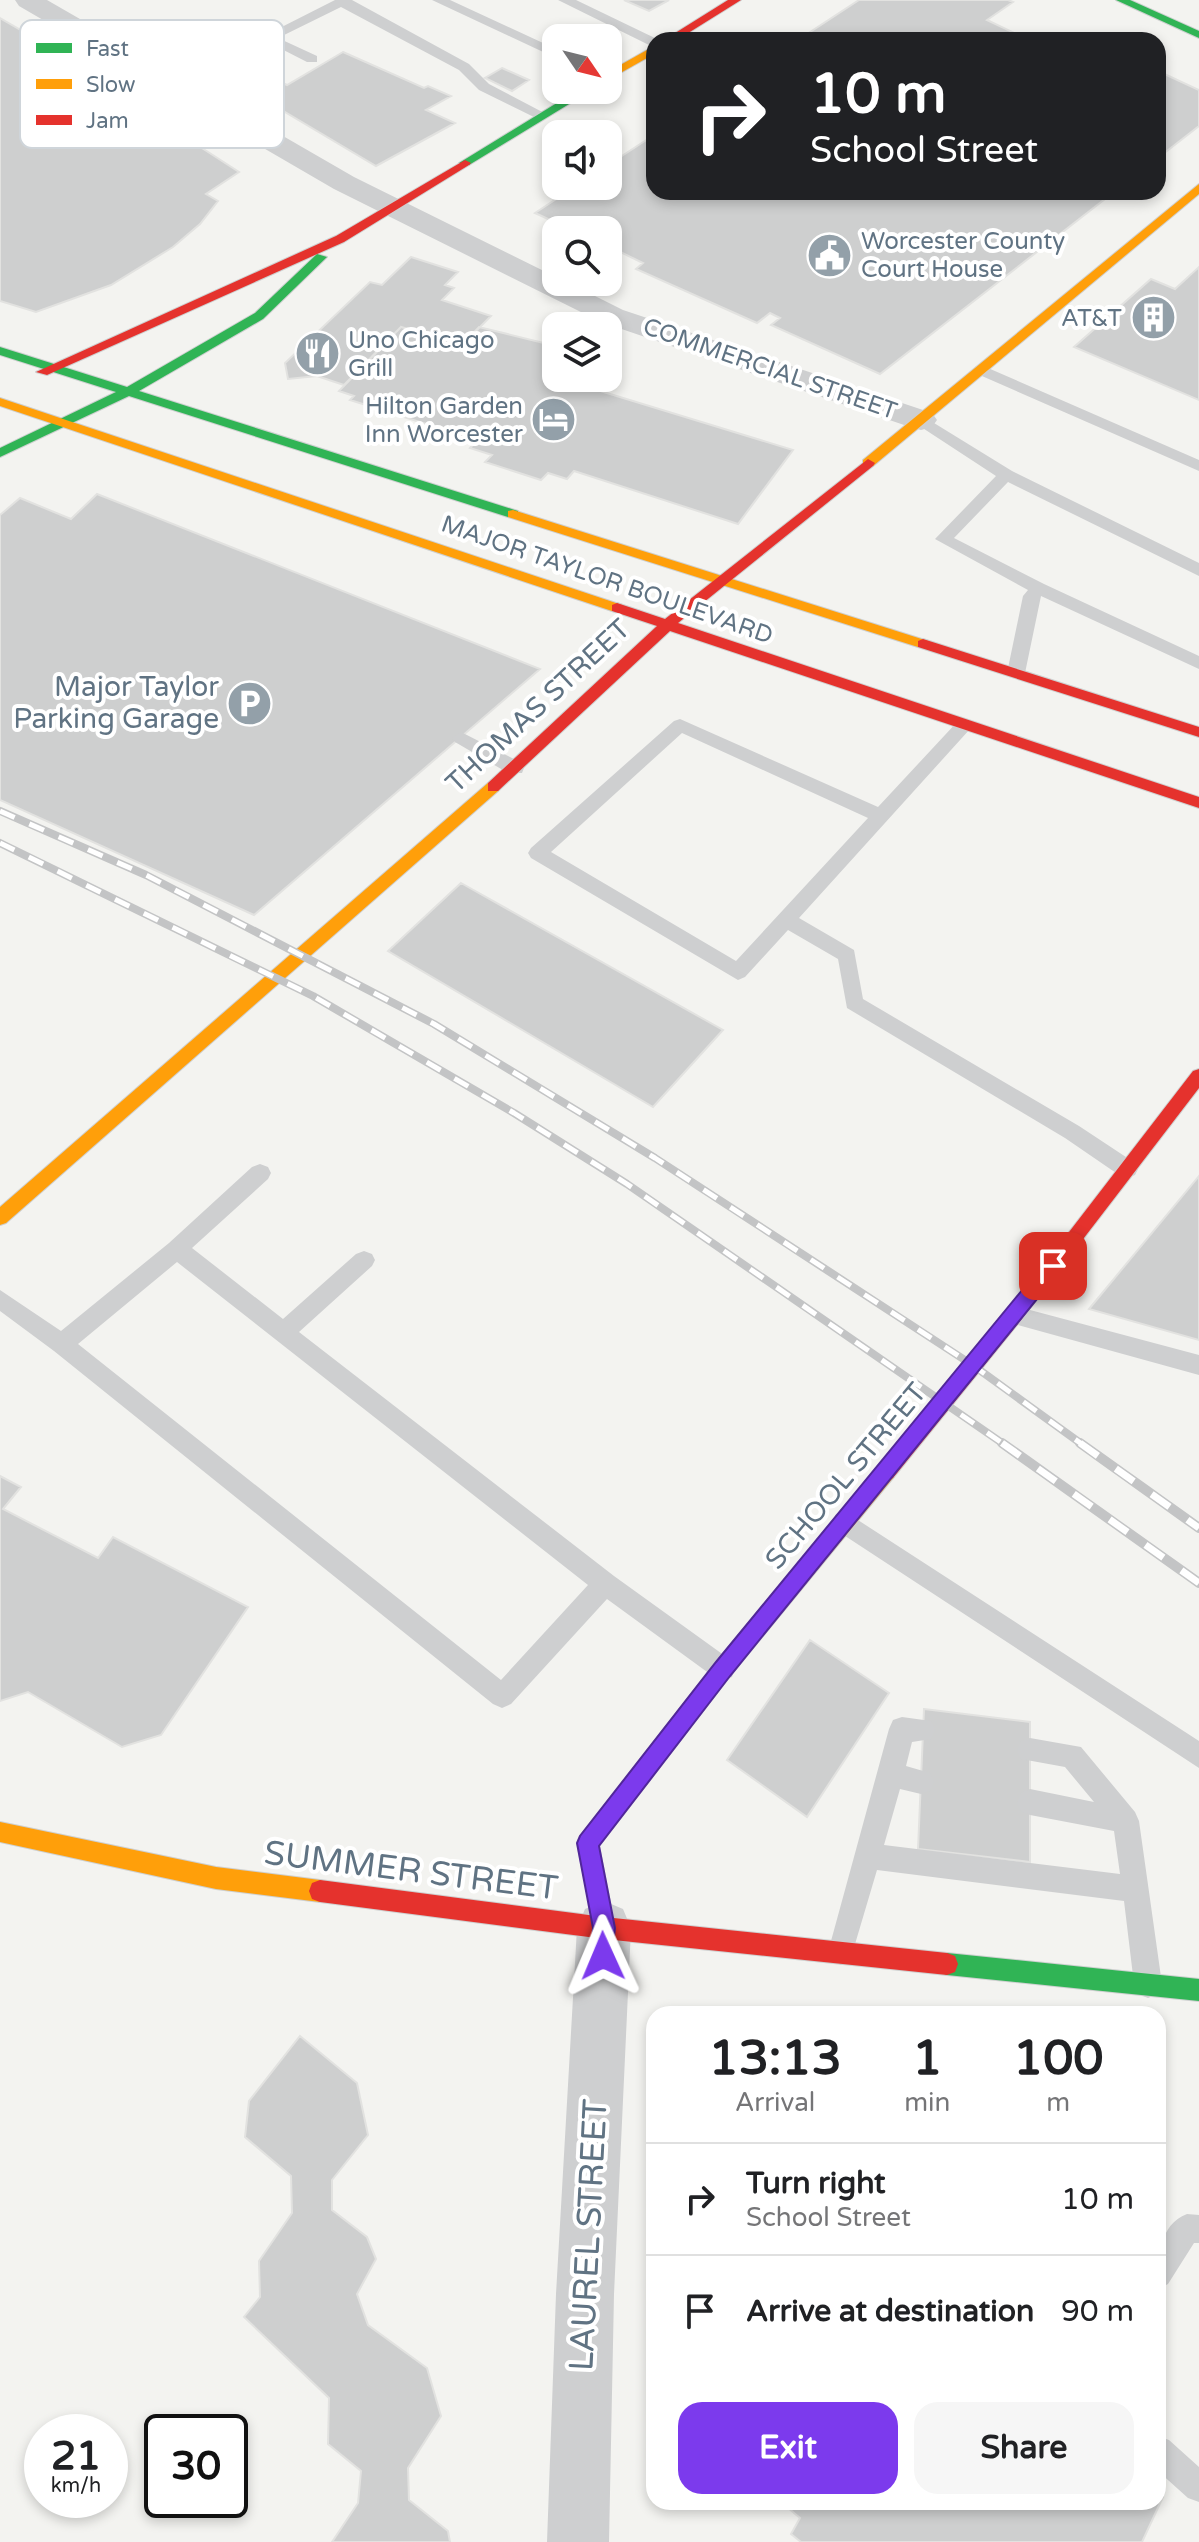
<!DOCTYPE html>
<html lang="en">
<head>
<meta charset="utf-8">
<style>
	:root { --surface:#fff; --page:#f6f6f6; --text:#202124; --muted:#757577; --line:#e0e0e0; --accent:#7c3aed }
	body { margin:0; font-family:"Varela Round",sans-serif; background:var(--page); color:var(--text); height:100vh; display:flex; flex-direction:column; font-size:30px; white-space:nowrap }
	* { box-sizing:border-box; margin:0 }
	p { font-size:26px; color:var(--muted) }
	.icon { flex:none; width:44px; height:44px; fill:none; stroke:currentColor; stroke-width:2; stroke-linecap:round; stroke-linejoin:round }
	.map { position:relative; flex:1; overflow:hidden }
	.side { position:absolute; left:646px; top:2006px; width:520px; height:504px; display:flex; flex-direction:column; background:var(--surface); border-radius:24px; box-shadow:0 4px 12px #0003 }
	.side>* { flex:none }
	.hud { position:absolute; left:646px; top:32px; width:520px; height:168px; border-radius:24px; box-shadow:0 4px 12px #0003; background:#202124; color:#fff; overflow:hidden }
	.needle { width:52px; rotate:125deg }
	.controls { position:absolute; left:542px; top:24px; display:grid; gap:16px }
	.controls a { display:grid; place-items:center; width:80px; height:80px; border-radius:16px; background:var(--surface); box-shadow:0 4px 12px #0003; font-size:40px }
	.speed { position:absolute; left:24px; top:2414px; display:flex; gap:16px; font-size:40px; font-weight:700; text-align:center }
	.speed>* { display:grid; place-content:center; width:104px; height:104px; border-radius:50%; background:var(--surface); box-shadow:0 4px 12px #0003; line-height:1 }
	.speed small { font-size:20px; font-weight:400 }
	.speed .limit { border:4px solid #111; border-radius:12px; background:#fff; color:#111 }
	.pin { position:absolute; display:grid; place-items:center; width:68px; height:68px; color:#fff; margin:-34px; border-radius:16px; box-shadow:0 4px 12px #0006 }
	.me { position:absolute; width:88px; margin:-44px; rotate:359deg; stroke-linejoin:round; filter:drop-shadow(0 0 6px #0008) }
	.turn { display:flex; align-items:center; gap:28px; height:168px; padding:0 32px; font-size:36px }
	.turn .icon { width:104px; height:104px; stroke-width:2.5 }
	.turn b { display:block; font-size:56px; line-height:68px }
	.eta { display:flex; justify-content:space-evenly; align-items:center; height:136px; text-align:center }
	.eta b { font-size:48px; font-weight:700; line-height:56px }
	.cta { display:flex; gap:16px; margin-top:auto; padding:16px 32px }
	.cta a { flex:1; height:92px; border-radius:24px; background:var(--accent); color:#fff; font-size:32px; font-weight:700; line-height:92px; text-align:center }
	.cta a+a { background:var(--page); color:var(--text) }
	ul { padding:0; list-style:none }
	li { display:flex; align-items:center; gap:24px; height:112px; padding:0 32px; border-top:2px solid var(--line) }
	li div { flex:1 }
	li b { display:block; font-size:30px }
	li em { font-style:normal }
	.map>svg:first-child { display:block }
	.building { fill:#cecfcf; stroke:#e2e2e0; stroke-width:2 }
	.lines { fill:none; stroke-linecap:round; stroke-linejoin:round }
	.fast-casing { stroke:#ced0d0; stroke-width:2 }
	.slow-casing { stroke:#ced0d0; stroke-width:2 }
	.jam-casing { stroke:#ced0d0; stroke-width:2 }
	.lane { fill:#cecfd0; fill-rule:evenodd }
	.street { fill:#cecfd0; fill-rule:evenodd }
	.fast { fill:#30b455; fill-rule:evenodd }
	.slow { fill:#ff9f0a; fill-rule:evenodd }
	.jam { fill:#e5322d; fill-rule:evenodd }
	.rail-far1-casing { stroke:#c3c4c5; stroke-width:8 }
	.rail-casing { stroke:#c3c4c5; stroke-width:10 }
	.rail-far1 { stroke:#fff; stroke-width:5; stroke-dasharray:16; stroke-linecap:butt }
	.rail { stroke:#fff; stroke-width:7; stroke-dasharray:22; stroke-linecap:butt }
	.route { fill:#7c3aed; stroke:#51269a; stroke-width:2 }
	.labels { text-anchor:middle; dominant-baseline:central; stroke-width:8; stroke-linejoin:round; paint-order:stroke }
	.far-poi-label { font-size:24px; fill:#607383; stroke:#fff; text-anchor:start }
	.far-street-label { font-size:24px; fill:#607383; stroke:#fff }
	.poi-label { font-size:28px; fill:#607383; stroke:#fff; text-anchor:end }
	.street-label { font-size:28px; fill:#607383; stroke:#fff }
	.near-street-label { font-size:34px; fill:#607383; stroke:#fff }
	.key { fill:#fff; stroke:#cfd5da; stroke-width:2 }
	.key-label { font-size:22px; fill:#607383 }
</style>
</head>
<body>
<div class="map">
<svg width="1199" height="2542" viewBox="0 0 1199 2542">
	<rect width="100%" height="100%" fill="#f3f3f0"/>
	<!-- building -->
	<path class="building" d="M624,0H669L649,11Z
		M859,0H1008L1013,2L987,20L1029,40H798Z
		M0,18L83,66L78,68L239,172L206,194L218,201L200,224L173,247L111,285L36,312L0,301Z
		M343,52L424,88L428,86L451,96L426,110L455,123L376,166L231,80L252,68L287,85Z
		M502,68L529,80L512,91L485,78Z
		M1158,71L1199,90V126L1158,158Z
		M654,135V192H1114L880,374L771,325L780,318L770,313L757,323L636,269L643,263L608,246V230H572L535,213L576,186H608V165Z
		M411,257L458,272L445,285L454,288L442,300L491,316L462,345L401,327L344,385L317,376L288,379L285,363L370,282L382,285Z
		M1199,267V400L1074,347L1151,279L1175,289Z
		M401,327L462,345L479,327L556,346V378H608L597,390L793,450L738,524L574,471L567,479L548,473L541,480L485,462L492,455L470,448L477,440L350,400L354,396L339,391Z
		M97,494L540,669L254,915L0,800V515L20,498L71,519Z
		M461,883L723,1030L653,1107L388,951Z
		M1199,1176V1340L1089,1309Z
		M0,1476L21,1487L3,1509L98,1558L113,1537L248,1607L161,1735L122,1747L28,1692L0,1701Z
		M810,1640L889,1693L807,1817L727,1760Z
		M924,1709L1030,1722V1862L918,1849Z
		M300,2036L357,2083L368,2135L332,2180V2210L367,2237L376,2259L357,2294L368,2325L427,2368L441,2416L408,2468L409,2500L448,2531L450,2542H332L358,2503L361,2471L328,2444L329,2398L244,2317L260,2297L259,2261L292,2213L291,2176L245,2137L249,2101Z
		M1158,2493L1163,2497L1142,2542H801L791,2534L800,2518L781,2502H903L907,2505L908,2502H983L989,2507L1011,2502H1158Z"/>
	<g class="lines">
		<defs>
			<path id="fast" d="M1116,0H1130L1199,31V38Z
				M578,90H592L469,165L459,163Z
				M317,254L327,257L263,319L139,391L518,511V517H508L129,396L0,457V448L116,392L0,355V347L127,387L255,313Z
				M947,1953L1199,1979V2001L947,1975L939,1972L936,1964L939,1956Z"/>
			<path id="slow" d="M654,46V54L608,80V72Z
				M1199,184V194L873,466H863V460Z
				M0,398L622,605L624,608L622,611H612L0,406Z
				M513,510L928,641L930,644L928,647H918L508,517V511Z
				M493,782L501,787L498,791L6,1223L0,1225V1207L488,783Z
				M886,1463L893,1466L896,1472L893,1478L730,1676L599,1846L615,1928L612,1936L604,1939L596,1936L577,1843L580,1836L716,1662L879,1466Z
				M0,1822L216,1867L320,1880L328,1883L331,1891L328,1899L320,1902L216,1889L0,1842Z"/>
			<path id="jam" d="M728,0H741L677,40H664Z
				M465,160L471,163L469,165L344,242L47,375L36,372L336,236Z
				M868,459L875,463L873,466L678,623L1199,797V808L670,631L498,791H488V783L657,626L612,611V605L617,603L665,619Z
				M923,639L1199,727V737L918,647V641Z
				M1199,1069V1088L1021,1320L893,1478L886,1481L879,1478L876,1472L879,1466L1009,1310L1193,1071Z
				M320,1880L604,1917L947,1953L955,1956L958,1964L955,1972L947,1975L604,1939L320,1902L312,1899L309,1891L312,1883Z"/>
		</defs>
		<!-- fast casing -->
		<use href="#fast" class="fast-casing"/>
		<!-- slow casing -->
		<use href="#slow" class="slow-casing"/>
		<!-- jam casing -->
		<use href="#jam" class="jam-casing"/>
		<!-- lane -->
		<path class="lane" d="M335,0H352L469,64L489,84L550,116L538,119L479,90L459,70L341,7L278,38L317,56V62H307L260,38Z
			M432,0H450L556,49V58Z
			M558,0H576L659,40H654V46L649,45Z
			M981,365L1199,460V471L975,373V367Z
			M921,415L1012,471L1199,563V576L1008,482L954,538L1044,584L1199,656V669L1041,596L1025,673L1022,677H1010L1007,673L1023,596L1028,590L935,539L996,476L915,423L913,420Z
			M680,719L878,807L958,721H970L973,725L970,729L799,918L854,950L863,999L1079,1126L1135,1163L1138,1169L1135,1175L1127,1178L1119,1175L1065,1138L847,1008L838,959L788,930L745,977L738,980L531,858L528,853L531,848L674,721ZM682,733L868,818L736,961L551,852Z
			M461,732L522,763L524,768L522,773H508L455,742L452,738Z
			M260,1164L268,1167L271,1173L268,1179L192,1248L283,1319L356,1254L364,1251L372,1254L375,1260L372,1266L299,1332L614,1576L732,1661L735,1669L732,1677L723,1681L714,1677L607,1599L511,1704L502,1708L493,1704L54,1351L0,1311V1290L61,1331L169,1243L252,1167ZM177,1262L588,1585L501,1680L78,1344Z
			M1015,1306L1199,1355V1375L1007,1322L1004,1315L1007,1308Z
			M844,1511L1199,1741V1768L836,1530L832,1522L836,1514Z
			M902,1717L931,1721L935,1730L931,1739L912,1742L906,1766L930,1773L934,1782L930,1791L921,1794L900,1789L884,1845L1120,1874L1114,1831L1030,1815L1021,1811L1017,1802L1021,1793L1030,1789L1094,1802L1065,1767L1021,1759L1017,1750L1021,1741L1030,1738L1081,1747L1135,1812L1139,1821L1162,1984L1158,1994L1148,1998L1138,1994L1134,1984L1124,1901L877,1870L850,1961L841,1965L832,1961L828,1952L889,1729L893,1720Z
			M1187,2214L1199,2215V2243H1194L1168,2284L1158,2289C1158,2261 1157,2226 1187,2214Z
			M1158,2436L1169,2440L1199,2467V2502L1188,2498L1158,2471Z"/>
		<!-- street -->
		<path class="street" d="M15,0H47L354,177L556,277V282H567L623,310L932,413L937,420L932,427L921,430L910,427L601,322L334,189L19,6Z
			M604,1901L623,1909L631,1928L614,2294L609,2542H547L556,2294L577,1928L585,1909Z"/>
		<!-- fast -->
		<use href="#fast" class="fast"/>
		<!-- slow -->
		<use href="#slow" class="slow"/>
		<!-- jam -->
		<use href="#jam" class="jam"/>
		<defs>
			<path id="rail-far1" d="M0,811L146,875L434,1024L655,1158L974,1366L1083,1445
				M0,843L313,996L514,1113L627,1184L1005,1445"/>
			<path id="rail" d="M1002,1443L1199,1583
				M1080,1443L1199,1528"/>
		</defs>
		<!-- rail-far1 casing -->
		<use href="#rail-far1" class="rail-far1-casing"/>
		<!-- rail casing -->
		<use href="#rail" class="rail-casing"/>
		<!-- rail-far1 -->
		<use href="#rail-far1" class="rail-far1"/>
		<!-- rail -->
		<use href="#rail" class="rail"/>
	</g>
	<!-- route -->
	<path class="route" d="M1053,1259L1059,1261L1062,1266L1059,1272L730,1676L599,1846L615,1928L611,1964L603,1967L595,1964L592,1956L593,1928L577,1843L580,1836L716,1662L1046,1261Z"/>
	<!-- icons -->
	<defs>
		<symbol id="civic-disc" viewBox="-11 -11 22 22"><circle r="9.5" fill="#93a0a9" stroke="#fff"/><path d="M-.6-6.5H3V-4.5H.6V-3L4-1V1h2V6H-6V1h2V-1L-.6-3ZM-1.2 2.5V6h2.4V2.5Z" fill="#fff"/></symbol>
		<symbol id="building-disc" viewBox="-11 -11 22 22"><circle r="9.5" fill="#93a0a9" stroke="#fff"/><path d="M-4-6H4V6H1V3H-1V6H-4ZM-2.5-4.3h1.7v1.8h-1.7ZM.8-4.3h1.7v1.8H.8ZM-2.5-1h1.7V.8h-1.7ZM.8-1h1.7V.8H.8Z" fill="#fff"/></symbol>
		<symbol id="restaurant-disc" viewBox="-11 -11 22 22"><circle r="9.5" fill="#93a0a9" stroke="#fff"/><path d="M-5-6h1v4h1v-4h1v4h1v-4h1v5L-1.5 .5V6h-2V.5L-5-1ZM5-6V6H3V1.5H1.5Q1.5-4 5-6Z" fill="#fff"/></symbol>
		<symbol id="hotel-disc" viewBox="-11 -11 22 22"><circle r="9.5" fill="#93a0a9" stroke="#fff"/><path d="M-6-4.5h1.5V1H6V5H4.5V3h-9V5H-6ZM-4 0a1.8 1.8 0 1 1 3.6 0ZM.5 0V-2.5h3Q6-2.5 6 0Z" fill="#fff"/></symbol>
		<symbol id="parking-disc" viewBox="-11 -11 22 22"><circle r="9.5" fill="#93a0a9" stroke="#fff"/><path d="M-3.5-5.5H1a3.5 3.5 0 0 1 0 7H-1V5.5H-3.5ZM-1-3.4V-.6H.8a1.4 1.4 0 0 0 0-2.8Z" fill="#fff"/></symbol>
	</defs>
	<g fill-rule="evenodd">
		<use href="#civic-disc" x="804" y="230" width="51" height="51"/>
		<use href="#building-disc" x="1128" y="292" width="51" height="51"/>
		<use href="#restaurant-disc" x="292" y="328" width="51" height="51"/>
		<use href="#hotel-disc" x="528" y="394" width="51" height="51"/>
		<use href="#parking-disc" x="224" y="678" width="51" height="51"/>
	</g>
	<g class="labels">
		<!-- far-poi labels -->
		<g class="far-poi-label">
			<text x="861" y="241">Worcester County<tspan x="861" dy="28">Court House</tspan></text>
			<text x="1122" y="318" text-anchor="end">AT&amp;T</text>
			<text x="348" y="340">Uno Chicago<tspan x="348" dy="28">Grill</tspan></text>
			<text x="523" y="406" text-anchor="end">Hilton Garden<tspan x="523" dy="28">Inn Worcester</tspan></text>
		</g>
		<!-- far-street labels -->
		<g class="far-street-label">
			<text transform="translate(770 369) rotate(19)">COMMERCIAL STREET</text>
			<text transform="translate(607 580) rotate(19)">MAJOR TAYLOR BOULEVARD</text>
		</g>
		<!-- poi labels -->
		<g class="poi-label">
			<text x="219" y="687">Major Taylor<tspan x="219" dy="32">Parking Garage</tspan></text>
		</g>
		<!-- street labels -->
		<g class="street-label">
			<text transform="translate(538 706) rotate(-43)">THOMAS STREET</text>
			<text transform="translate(846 1476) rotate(-50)">SCHOOL STREET</text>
		</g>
		<!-- near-street labels -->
		<g class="near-street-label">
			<text transform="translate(411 1871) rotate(7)">SUMMER STREET</text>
			<text transform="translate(589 2235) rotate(-87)">LAUREL STREET</text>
		</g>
	</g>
	<!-- legend -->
	<rect x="20" y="20" width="264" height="128" rx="12" class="key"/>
	<rect x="36" y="43" width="36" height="10" fill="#30b455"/>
	<rect x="36" y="79" width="36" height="10" fill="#ff9f0a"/>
	<rect x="36" y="115" width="36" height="10" fill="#e5322d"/>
	<g class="key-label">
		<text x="86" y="56">Fast</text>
		<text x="86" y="92">Slow</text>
		<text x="86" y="128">Jam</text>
	</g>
</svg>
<div class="controls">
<a><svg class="needle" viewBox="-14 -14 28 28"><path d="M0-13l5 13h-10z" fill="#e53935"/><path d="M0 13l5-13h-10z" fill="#757577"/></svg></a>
<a><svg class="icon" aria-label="sound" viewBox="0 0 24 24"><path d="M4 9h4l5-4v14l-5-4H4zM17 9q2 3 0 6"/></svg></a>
<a><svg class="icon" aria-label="search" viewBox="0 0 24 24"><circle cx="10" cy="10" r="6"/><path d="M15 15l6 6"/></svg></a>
<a><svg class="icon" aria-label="layers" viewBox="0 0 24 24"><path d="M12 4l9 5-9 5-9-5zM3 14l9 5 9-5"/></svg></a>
</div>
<div class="speed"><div>21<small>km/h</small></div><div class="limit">30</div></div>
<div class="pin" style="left:1053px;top:1266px;background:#d93025"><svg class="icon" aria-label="arrive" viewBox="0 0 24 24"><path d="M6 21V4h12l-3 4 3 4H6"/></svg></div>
<svg class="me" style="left:603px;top:1956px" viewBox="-20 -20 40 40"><path d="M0-17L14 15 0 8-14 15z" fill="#7c3aed" stroke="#fff" stroke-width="4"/></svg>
<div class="hud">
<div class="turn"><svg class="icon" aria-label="right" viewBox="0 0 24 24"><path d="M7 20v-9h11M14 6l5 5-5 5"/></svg><div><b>10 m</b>School Street</div></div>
</div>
<section class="side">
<div class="eta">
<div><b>13:13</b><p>Arrival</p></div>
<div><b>1</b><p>min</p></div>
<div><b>100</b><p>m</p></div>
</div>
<ul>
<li><svg class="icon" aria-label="right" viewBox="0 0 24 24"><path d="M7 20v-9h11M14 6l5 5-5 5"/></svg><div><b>Turn right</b><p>School Street</p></div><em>10 m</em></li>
<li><svg class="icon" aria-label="arrive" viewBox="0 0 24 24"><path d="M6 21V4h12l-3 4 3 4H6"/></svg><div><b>Arrive at destination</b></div><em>90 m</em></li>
</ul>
<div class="cta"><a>Exit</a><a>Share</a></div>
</section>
</div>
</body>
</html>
